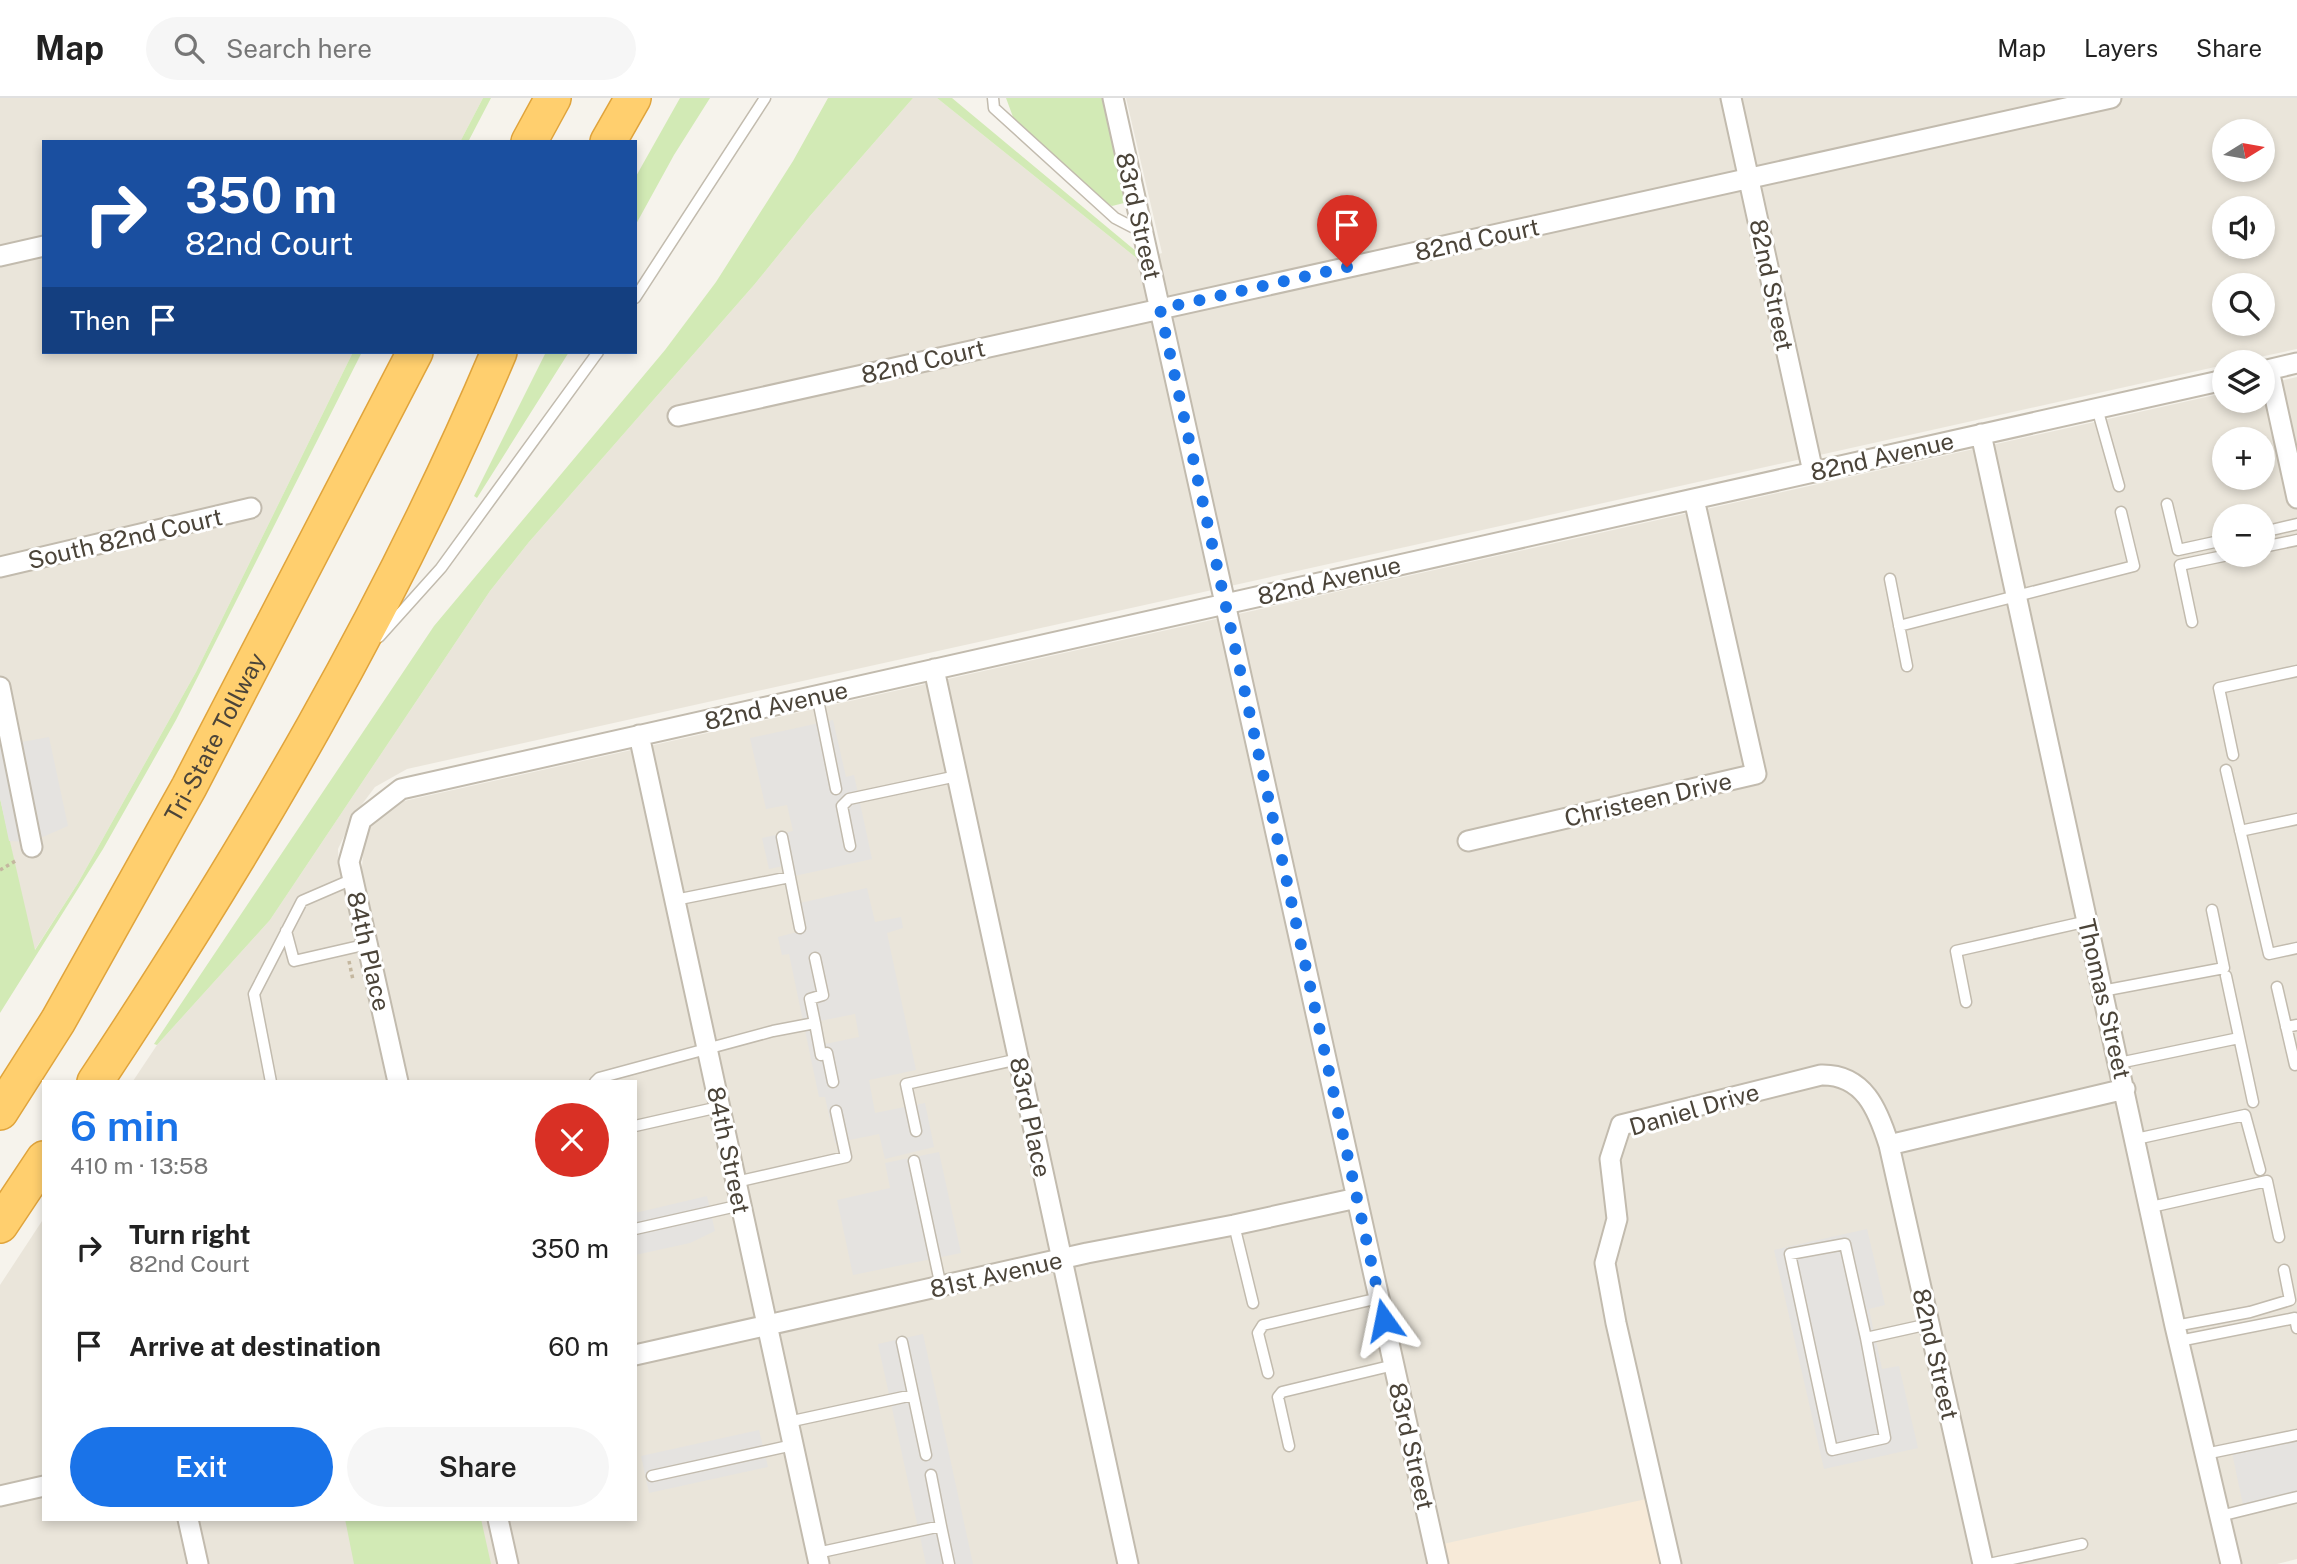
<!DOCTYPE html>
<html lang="en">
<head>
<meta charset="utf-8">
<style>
	:root { --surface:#fff; --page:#f6f6f6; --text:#222; --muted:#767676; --line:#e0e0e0; --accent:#1a73e8 }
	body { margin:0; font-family:"Public Sans",sans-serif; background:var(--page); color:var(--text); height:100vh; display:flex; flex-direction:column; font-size:26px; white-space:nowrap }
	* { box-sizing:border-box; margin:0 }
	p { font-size:23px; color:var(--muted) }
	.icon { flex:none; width:38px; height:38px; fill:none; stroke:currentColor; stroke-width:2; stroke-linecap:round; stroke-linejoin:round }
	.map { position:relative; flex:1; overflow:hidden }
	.drawer { position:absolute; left:42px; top:982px; width:595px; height:441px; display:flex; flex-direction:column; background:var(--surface); border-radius:0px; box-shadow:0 4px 10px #0003 }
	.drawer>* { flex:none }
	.banner { position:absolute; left:42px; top:42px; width:595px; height:214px; border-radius:0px; box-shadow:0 4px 10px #0003; background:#1a4fa0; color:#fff; overflow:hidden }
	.needle { width:46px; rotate:79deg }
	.buttons { position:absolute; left:2212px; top:21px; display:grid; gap:14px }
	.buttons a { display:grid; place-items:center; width:63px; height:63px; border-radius:50%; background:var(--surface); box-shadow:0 4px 10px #0003; font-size:35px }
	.pin { position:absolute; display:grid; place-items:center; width:60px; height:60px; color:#fff; margin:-72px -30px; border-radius:50% 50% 50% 0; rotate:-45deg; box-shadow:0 0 7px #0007 }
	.pin .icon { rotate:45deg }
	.me { position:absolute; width:77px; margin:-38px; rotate:348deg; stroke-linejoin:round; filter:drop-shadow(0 0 5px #0008) }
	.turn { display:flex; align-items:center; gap:24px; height:147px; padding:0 28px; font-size:32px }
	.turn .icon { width:91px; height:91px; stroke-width:2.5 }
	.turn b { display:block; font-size:49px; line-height:60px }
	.then { display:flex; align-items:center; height:66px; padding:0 28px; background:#0003; gap:14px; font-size:26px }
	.round { display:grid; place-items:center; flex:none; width:74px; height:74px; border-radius:37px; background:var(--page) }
	.summary { display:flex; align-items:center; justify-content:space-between; height:119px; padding:0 28px }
	h1 { font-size:42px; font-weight:600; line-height:52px; color:var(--accent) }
	.button { display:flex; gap:14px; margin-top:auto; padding:14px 28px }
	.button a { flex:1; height:80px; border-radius:42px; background:var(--accent); color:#fff; font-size:28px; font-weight:600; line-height:80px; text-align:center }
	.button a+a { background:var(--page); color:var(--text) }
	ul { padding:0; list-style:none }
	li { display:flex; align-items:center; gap:21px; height:98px; padding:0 28px }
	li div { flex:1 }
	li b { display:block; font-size:26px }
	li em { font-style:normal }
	header { display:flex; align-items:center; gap:42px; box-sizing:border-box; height:98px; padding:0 35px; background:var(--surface); border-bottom:2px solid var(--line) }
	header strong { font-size:33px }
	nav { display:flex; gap:38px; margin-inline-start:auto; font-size:24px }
	.search { width:490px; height:63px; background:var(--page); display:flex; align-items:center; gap:18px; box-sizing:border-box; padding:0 24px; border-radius:38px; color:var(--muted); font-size:26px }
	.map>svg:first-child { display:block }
	.residential { fill:#eae5da; fill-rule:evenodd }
	.commercial { fill:#f7ead8 }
	.green { fill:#d2eab5 }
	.parking { fill:#e5e3e0; fill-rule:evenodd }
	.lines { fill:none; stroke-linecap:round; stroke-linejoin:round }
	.service-casing { stroke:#c2bbae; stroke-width:13 }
	.minor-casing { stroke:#c2bbae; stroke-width:23 }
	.motorway-casing { stroke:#e0a43c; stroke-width:38 }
	.path { stroke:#c4b79f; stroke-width:3.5; stroke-dasharray:3.5 3.5; stroke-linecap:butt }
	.service { stroke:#fff; stroke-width:10 }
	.minor { stroke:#fff; stroke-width:19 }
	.motorway { stroke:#ffcf6e; stroke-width:35 }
	.route { stroke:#1a73e8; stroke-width:12; stroke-dasharray:0 21.6 }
	.labels { text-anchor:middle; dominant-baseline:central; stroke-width:6; stroke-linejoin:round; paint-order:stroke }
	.street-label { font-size:24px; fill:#4b4439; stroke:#fff }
</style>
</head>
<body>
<header>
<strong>Map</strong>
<div class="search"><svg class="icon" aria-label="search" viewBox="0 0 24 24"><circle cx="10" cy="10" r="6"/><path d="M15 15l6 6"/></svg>Search here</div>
<nav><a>Map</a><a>Layers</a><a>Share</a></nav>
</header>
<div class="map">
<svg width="2297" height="1466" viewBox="0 0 2297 1466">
	<rect width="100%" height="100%" fill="#f6f3ec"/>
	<!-- residential -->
	<path class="residential" d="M0,0H483L460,44H44V254H353L196,574L78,785L34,853L0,700Z
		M913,0H937L1139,162L1162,155L1126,0H2297V251L2236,264H2224V267L407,671L375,689L354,717L338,751L339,773L362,770L364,740L374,719L395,705L2224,295V303H2263V287L2297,279V1461L2277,1466H0V1187L44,1120V1421H635V984L133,983L157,947L270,822L490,493L529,444L754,187L810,118ZM2224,33H2263V72H2224ZM2224,110H2263V149H2224ZM2224,187H2263V226H2224ZM2224,341H2263V380H2224ZM2224,418H2263V457H2224Z"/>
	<!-- commercial -->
	<path class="commercial" d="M1655,1399L1671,1466H1438L1434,1448Z"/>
	<!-- green -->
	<path class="green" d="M483,0H491L468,44H460Z
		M680,0H710L674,57L635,128V80Z
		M828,0H913L810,118L754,187L529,444L490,493L270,822L157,947L154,946L434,528L665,252L716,184L793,63Z
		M937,0H952L1137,154L1139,162Z
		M1006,0H1105L1126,96L1124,105L1112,108L1102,102L1013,19Z
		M353,254H362L176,622L103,751L0,915V700L35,852L78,785L196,574Z
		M546,254H569L477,400L474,398Z
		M345,1421H481L491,1466H354Z"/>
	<!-- parking -->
	<path class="parking" d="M833,622L846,679L854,677L872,761L790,779L787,767L769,771L762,740L793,733L787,707L766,711L750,640Z
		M49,639L68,728L31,744L9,743L0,700V648Z
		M867,790L875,824L901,819L903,830L887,835L916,972L869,982L875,1015L925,1005L934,1049L885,1061L879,1036L835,1045L825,999H819L789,856L782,857L778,839L797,834L791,807ZM855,916L859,939L825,946L820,923Z
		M939,1054L961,1155L853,1177L837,1102L890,1090L885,1065Z
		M707,1098L715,1133L690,1145L635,1157V1115Z
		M1867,1131L1885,1207L1869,1211L1882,1271L1899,1268L1918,1350L1824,1371L1774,1152Z
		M923,1236L973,1466H926L878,1246Z
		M759,1332L768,1369L649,1395L641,1358Z
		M2297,1337V1399L2244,1412L2231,1350Z"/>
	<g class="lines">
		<defs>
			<path id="service" d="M993,0L994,10L1115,120L1142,134
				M635,200L765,0
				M2097,310L2119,388
				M2167,406L2178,452L2224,442
				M2263,434L2297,426
				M2263,449L2297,442
				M1890,481L1907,568
				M2192,524L2180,467L2228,457
				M1899,528L2134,468L2121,414
				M379,539L441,470L598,254
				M817,597L836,691
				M2233,657L2219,590L2297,573
				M2226,672L2269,856L2297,850
				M2240,733L2297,721
				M782,739L800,830
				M850,748L842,708L849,701L957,678
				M675,802L790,779
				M286,833L294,863L368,846
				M2226,878L2253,1004
				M2277,889L2295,967
				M2102,893L2224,870L2212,812
				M1966,904L1956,853L2088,823
				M815,925L821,957L827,955L833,984
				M2286,929L2297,927
				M2119,965L2239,940
				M271,984L254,896L302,803L353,781
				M595,984L599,980L773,933L815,925L810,901L823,897L815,860
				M635,1028L719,1009
				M916,1033L906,986L1019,961
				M2136,1041L2245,1017L2260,1072
				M914,1063L941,1189
				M736,1084L846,1059L836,1013
				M2151,1109L2267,1083L2279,1139
				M1234,1127L1253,1205
				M635,1131L741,1107
				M2175,1228L2250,1214L2290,1202L2284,1172
				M1866,1240L1845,1146L1790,1156L1832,1352L1885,1340L1866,1240L1929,1226
				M2179,1243L2295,1220L2297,1230
				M902,1244L926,1357
				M1268,1275L1258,1235L1263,1227L1379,1200
				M788,1324L913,1297
				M1289,1348L1278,1299L1282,1294L1394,1267
				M2205,1356L2297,1337
				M931,1377L941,1428
				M652,1378L793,1347
				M2220,1418L2297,1399
				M817,1455L941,1428L949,1466
				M1989,1466L2082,1446"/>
			<path id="minor" d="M1113,0L1438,1466
				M1731,0L1813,374
				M0,158L44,148
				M2269,272L2297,400
				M2263,273L2297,265
				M678,318L2111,0
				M1981,336L2175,1228L2231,1466
				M0,469L251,410
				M934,571L1128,1466
				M0,589L32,749
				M639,637L819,1466
				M1468,743L1756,676L1694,401
				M398,984L349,764L361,722L401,691L2224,282
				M1889,1047L2125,991
				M635,1257L1087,1155L1234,1127L1357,1100
				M0,1398L44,1388
				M188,1421L198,1466
				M498,1421L508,1466
				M1671,1466L1616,1225L1605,1165L1617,1121L1610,1061L1621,1027L1821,977C1864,976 1878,1012 1889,1047L1983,1466"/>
			<g id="motorway">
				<path d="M529,44L553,0"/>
				<path d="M608,44L633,0"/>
				<path d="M95,984C249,752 391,510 499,254"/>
				<path id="s1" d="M0,1014L58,923L189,689L415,254"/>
				<path d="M0,1127L44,1061"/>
			</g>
		</defs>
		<!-- service casing -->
		<use href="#service" class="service-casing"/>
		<!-- minor casing -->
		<use href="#minor" class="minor-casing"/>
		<!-- motorway casing -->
		<use href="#motorway" class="motorway-casing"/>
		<!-- path -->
		<path class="path" d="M0,772L17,762
			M349,863L353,882"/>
		<!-- service -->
		<use href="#service" class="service"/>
		<!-- minor -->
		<use href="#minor" class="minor"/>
		<!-- motorway -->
		<use href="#motorway" class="motorway"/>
	</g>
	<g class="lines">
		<!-- route -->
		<path class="route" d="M1347,169L1160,211L1384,1222"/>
	</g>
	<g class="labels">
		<!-- street labels -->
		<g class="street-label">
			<text transform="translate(1139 118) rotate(77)">83rd Street</text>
			<text transform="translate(1477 141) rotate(-12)">82nd Court</text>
			<text transform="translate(1772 187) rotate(78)">82nd Street</text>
			<text transform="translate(923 263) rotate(-13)">82nd Court</text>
			<text transform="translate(1882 358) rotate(-13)">82nd Avenue</text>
			<text transform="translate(125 440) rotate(-13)">South 82nd Court</text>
			<text transform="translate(1329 482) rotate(-13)">82nd Avenue</text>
			<text transform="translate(776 607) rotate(-13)">82nd Avenue</text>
			<text stroke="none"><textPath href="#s1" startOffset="432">Tri-State Tollway</textPath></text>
			<text transform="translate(1648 701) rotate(-13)">Christeen Drive</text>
			<text transform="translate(369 853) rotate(77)">84th Place</text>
			<text transform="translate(2105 901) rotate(77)">Thomas Street</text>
			<text transform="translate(1694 1011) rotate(-16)">Daniel Drive</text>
			<text transform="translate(1031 1019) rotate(78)">83rd Place</text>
			<text transform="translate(729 1052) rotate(78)">84th Street</text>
			<text transform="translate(996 1176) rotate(-13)">81st Avenue</text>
			<text transform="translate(1936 1256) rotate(77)">82nd Street</text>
			<text transform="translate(1412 1348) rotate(77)">83rd Street</text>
		</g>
	</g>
</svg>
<div class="buttons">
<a><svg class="needle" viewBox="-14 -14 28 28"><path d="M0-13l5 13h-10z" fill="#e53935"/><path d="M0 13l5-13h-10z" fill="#767676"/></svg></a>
<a><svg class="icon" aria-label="sound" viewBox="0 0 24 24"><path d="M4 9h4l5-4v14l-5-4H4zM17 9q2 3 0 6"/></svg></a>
<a><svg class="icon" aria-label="search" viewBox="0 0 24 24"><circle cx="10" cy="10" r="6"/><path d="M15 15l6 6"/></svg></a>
<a><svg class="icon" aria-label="layers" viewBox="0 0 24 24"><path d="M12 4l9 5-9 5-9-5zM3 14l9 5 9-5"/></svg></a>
<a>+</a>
<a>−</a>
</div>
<div class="pin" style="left:1347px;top:169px;background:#d93025"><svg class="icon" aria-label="arrive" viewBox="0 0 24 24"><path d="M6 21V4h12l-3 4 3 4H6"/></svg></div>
<svg class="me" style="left:1384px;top:1222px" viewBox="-20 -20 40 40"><path d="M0-17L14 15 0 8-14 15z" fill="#1a73e8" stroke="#fff" stroke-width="4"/></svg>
<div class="banner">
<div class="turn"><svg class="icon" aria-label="right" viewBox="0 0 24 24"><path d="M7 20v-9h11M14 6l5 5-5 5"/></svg><div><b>350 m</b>82nd Court</div></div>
<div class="then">Then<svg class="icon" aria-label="arrive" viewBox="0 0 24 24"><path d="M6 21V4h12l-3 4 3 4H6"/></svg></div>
</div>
<section class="drawer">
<div class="summary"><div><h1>6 min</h1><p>410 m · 13:58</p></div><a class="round" style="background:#d93025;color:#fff"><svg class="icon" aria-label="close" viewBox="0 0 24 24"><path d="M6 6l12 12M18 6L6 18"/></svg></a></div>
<ul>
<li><svg class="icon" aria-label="right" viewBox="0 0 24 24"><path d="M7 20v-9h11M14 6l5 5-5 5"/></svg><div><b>Turn right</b><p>82nd Court</p></div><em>350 m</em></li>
<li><svg class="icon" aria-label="arrive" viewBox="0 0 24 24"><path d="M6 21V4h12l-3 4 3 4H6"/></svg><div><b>Arrive at destination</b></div><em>60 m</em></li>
</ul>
<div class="button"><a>Exit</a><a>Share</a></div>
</section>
</div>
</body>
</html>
